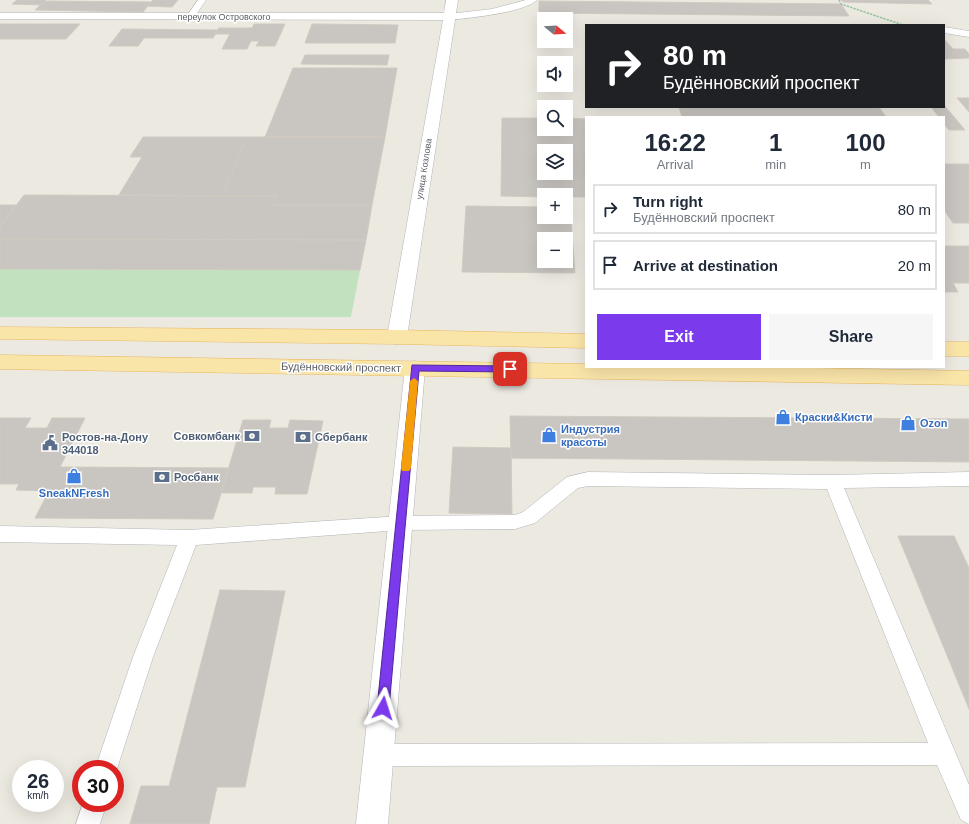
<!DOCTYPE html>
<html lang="en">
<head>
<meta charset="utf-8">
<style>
	:root { --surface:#fff; --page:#f6f6f7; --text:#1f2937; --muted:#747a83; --line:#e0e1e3; --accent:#7c3aed }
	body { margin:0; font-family:Helvetica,sans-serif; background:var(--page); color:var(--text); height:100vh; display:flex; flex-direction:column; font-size:15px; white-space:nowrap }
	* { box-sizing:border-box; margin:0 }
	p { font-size:13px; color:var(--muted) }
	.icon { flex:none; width:22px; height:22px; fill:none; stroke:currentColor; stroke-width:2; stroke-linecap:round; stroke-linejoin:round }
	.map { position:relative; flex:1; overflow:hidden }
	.sheet { position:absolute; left:585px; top:116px; width:360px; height:252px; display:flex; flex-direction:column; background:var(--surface); border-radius:0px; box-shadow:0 4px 16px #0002 }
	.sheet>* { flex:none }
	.hud { position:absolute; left:585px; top:24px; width:360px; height:84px; border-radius:0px; box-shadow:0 4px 16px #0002; background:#202124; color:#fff; overflow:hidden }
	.needle { width:26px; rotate:108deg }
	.buttons { position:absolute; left:537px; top:12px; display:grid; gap:8px }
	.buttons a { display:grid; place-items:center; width:36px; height:36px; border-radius:0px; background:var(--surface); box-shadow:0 4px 16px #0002; font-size:20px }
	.speed { position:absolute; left:12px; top:760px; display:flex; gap:8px; font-size:20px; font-weight:700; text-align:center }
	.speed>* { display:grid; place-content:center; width:52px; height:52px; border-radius:50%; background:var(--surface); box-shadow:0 4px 16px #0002; line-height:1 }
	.speed small { font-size:10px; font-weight:400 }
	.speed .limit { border:6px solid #d22; background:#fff; color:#111 }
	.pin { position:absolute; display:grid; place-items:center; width:34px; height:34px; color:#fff; margin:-17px; border-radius:8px; box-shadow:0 2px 6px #0006 }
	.me { position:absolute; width:44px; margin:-22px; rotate:6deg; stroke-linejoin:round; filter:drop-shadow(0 0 3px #0008) }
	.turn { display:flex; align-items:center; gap:14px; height:84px; padding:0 12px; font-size:18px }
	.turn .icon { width:52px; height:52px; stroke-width:2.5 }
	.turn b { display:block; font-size:28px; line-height:34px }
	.eta { display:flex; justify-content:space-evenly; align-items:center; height:68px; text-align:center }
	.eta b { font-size:24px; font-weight:700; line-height:28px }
	.primary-button { display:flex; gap:8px; margin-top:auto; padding:8px 12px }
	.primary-button a { flex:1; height:46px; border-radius:0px; background:var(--accent); color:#fff; font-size:16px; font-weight:700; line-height:46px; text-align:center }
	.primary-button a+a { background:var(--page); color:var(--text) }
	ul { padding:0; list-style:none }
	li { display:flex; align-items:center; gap:12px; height:50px; margin:0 8px 6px; padding:0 4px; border:2px solid var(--line); border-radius:0px }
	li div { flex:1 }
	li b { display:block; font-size:15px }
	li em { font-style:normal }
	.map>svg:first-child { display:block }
	.green { fill:#c2e2bf }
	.building { fill:#c9c5c0; stroke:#d0cac0; fill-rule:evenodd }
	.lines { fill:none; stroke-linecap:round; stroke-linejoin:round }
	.service-casing { stroke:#b2b5b8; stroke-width:1 }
	.minor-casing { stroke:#b2b5b8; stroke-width:1 }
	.primary-casing { stroke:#e8b55e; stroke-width:1 }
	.path { stroke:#99c3a1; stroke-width:1.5; stroke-dasharray:2.5 1; stroke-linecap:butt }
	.service { fill:#fff; fill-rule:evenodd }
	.minor { fill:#fff; fill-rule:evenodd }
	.primary { fill:#fae5a9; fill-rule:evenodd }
	.route { fill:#7c3aed; stroke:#51269a }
	.slow { fill:#f59e0b }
	.labels { text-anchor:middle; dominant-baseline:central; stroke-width:3; stroke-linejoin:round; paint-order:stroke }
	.far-street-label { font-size:9px; fill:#5a5e61; stroke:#fff }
	.street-label { font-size:11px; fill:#5a5e61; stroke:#fff }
	.shop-label { font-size:11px; font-weight:bold; fill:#366cbe; stroke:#fff; text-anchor:start }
	.service-label { font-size:11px; font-weight:bold; fill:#4e5e75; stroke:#fff; text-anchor:start }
</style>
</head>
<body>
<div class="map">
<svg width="969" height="824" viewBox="0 0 969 824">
	<rect width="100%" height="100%" fill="#ece9e1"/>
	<!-- green -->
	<path class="green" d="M0,269L360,270L351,317H0Z"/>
	<!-- building -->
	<path class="building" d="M17,0H46L41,5L12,4Z
		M153,0H178L172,7L147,6Z
		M841,0H928L932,4L843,2Z
		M45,1L151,2L143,12L35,10Z
		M539,1L841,4L849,16L539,13Z
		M0,24H80L66,39H0Z
		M254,24H285L275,46H256L259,41H251L247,49H222L230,34H215L219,28H252Z
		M312,24L398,25L395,43H305Z
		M122,29L218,30L213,38H144L138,46H109Z
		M944,39L953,49H965L969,54V58L944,59Z
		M305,55H389L387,65L301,64Z
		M293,68H397L385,137H265Z
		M957,98H969V112Z
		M944,105L965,130H949L944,124V117H939L931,107H944Z
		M679,107H879L886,117H682Z
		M502,118H544V129H566V118L585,119L586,197H566V195H544V197L501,196ZM544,151H566V173H544Z
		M143,137H247L222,196L119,195L142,157H130Z
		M247,137H385L372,205H273L276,196H222Z
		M944,164H969V223H953L944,210Z
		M24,195L276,196L273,205H372L366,240L0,239V227Z
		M0,205H16L0,227Z
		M466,206L544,207V217H566V207H570L575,273L462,272ZM544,239H566V261H544Z
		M0,239L366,240L360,270L0,269Z
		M944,246H969V283H953L958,292H944Z
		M510,416L969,419V462L511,458Z
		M0,418H31L25,428H47L52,418H85L60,467L229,468L213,519L35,518L49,491L16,490L19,484H0Z
		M243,420H271L269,428H288L290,420L323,421L307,494H275L276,487H253L252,493H221Z
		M453,447L511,448L512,514L449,513Z
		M898,536H954L969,568V709Z
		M220,590L285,591L245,787H217L209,824H130L141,786H169Z"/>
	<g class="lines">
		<defs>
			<path id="service" d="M198,0H206L193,19H187L186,17Z
				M526,0H537C523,13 469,18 449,20L445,17L449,14L492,9Z
				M944,27L969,31V37L944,33Z
				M588,472L833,475L969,472V486L844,488L969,785V824L961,820L937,765L378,766L370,763L367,755L370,747L378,744L928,743L827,489L588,486L578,488L535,523L515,529L401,530L196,545L153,657L115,775V769H95L133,657L177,545L0,542V526L189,530L401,516L515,515L523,512L567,477Z
				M83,803H107L100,824H76Z"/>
			<path id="minor" d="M446,0H458L407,337L404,342L397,344L390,342L387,337L443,20L0,19V13H444Z
				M415,361L422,363L425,368L388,824H356L405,368L408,363Z"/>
			<path id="primary" d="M0,327L397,330L586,334V348L397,344L0,339Z
				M944,342H969V356H944Z
				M0,355L586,364V367H759L969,371V385L0,369Z"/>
		</defs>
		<!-- service casing -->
		<use href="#service" class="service-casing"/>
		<!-- minor casing -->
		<use href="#minor" class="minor-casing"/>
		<!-- primary casing -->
		<use href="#primary" class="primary-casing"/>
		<!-- path -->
		<path class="path" d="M839,0L841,4L903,25"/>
		<!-- service -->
		<use href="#service" class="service"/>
		<!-- minor -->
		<use href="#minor" class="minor"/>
		<!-- primary -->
		<use href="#primary" class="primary"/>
	</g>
	<!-- route -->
	<path class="route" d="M412,365L510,366L515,369L510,372L419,371L389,708L387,713L383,714L378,713L377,708Z"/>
	<!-- slow -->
	<path class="slow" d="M414,378L418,381L411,468L409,471H402L401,468L410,381Z"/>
	<!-- icons -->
	<defs>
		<symbol id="shop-bare" viewBox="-9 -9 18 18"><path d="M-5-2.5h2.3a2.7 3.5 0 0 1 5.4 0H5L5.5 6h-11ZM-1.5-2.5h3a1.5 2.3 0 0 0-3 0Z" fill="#3f7fe0" stroke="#fff" stroke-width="2.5" paint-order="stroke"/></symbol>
		<symbol id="bank-bare" viewBox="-9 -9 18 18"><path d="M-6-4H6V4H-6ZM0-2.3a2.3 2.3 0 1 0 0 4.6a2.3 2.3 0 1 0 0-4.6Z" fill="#5c6f8a" stroke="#fff" stroke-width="2.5" paint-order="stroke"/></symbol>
		<symbol id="civic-bare" viewBox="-9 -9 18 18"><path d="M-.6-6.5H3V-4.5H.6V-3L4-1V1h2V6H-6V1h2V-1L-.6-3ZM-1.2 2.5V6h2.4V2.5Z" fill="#5c6f8a" stroke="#fff" stroke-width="2.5" paint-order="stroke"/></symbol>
	</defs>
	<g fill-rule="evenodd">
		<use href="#shop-bare" x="772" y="406" width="22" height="22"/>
		<use href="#shop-bare" x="897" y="412" width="22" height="22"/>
		<use href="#shop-bare" x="538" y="424" width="22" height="22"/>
		<use href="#bank-bare" x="241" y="425" width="22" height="22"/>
		<use href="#bank-bare" x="292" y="426" width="22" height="22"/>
		<use href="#civic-bare" x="39" y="432" width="22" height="22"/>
		<use href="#shop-bare" x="63" y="465" width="22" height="22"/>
		<use href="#bank-bare" x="151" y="466" width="22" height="22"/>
	</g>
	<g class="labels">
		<!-- far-street labels -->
		<g class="far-street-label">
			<text x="224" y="17">переулок Островского</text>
			<text transform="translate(424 169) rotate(-81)">улица Козлова</text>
		</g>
		<!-- street labels -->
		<g class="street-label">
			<text transform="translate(341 367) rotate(1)">Будённовский проспект</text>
		</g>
		<!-- shop labels -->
		<g class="shop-label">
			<text x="795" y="417">Краски&amp;Кисти</text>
			<text x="920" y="423">Ozon</text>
			<text x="561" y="429">Индустрия<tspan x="561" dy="13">красоты</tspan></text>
			<text x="74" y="493" text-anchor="middle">SneakNFresh</text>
		</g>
		<!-- service labels -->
		<g class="service-label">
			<text x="240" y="436" text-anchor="end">Совкомбанк</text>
			<text x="62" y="437">Ростов-на-Дону<tspan x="62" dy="13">344018</tspan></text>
			<text x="315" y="437">Сбербанк</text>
			<text x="174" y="477">Росбанк</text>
		</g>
	</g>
</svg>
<div class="buttons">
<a><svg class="needle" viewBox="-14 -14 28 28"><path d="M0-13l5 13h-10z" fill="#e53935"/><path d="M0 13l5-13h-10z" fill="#747a83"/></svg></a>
<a><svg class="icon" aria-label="sound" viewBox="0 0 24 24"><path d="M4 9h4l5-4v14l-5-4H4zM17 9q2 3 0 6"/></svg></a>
<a><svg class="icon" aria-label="search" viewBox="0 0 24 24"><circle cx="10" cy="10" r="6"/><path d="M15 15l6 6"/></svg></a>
<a><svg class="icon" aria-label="layers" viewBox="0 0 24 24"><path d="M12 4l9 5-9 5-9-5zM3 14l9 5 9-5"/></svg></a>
<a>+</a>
<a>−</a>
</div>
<div class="speed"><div>26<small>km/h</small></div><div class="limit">30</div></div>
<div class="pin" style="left:510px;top:369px;background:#d93025"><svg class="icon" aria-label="arrive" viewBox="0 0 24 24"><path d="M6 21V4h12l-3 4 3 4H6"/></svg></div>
<svg class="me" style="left:383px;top:708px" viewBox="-20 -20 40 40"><path d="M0-17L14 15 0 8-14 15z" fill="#7c3aed" stroke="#fff" stroke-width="4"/></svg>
<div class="hud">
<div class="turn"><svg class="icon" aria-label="right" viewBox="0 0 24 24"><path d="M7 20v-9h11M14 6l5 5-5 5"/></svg><div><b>80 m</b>Будённовский проспект</div></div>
</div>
<section class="sheet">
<div class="eta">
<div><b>16:22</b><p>Arrival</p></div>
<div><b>1</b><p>min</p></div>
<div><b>100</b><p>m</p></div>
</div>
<ul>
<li><svg class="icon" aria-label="right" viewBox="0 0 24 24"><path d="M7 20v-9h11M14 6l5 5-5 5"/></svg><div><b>Turn right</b><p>Будённовский проспект</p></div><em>80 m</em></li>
<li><svg class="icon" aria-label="arrive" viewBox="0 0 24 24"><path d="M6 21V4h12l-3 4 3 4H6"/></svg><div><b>Arrive at destination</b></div><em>20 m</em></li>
</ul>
<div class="primary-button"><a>Exit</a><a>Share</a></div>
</section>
</div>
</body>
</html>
